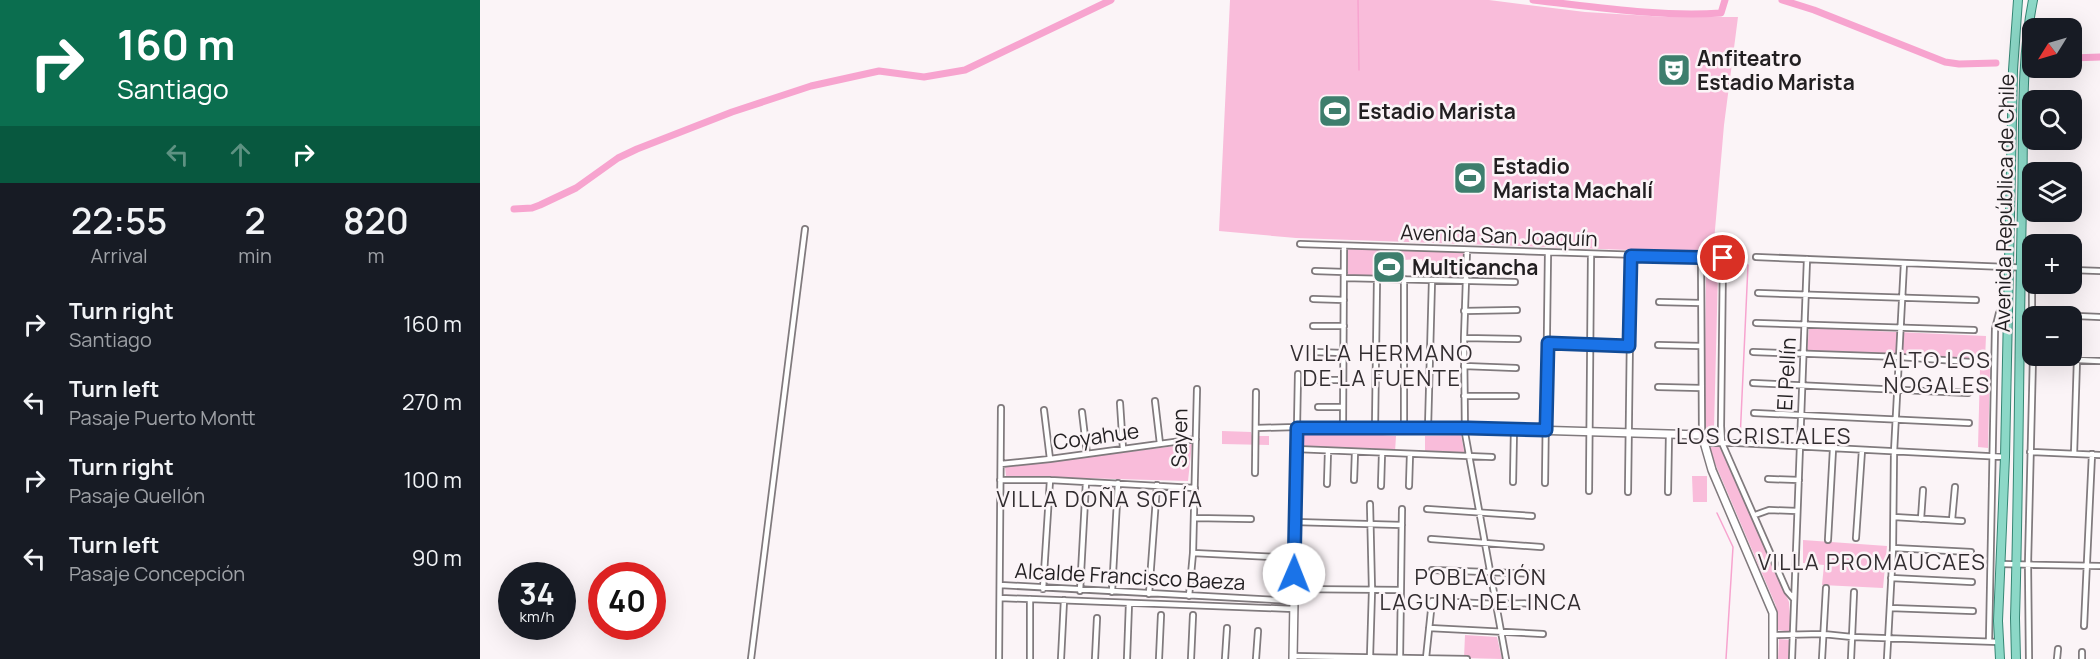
<!DOCTYPE html>
<html lang="en">
<head>
<meta charset="utf-8">
<style>
	:root { --surface:#171b24; --page:#242831; --text:#f1f3f6; --muted:#9ea1a6 }
	body { margin:0; font-family:Manrope,sans-serif; background:var(--page); color:var(--text); height:100vh; display:flex; flex-direction:column; font-size:22px; white-space:nowrap }
	* { box-sizing:border-box; margin:0 }
	p { font-size:20px; color:var(--muted) }
	.icon { flex:none; width:33px; height:33px; fill:none; stroke:currentColor; stroke-width:2; stroke-linecap:round; stroke-linejoin:round }
	.map { position:relative; flex:1; overflow:hidden }
	.details { display:flex; flex-direction:column; background:var(--surface); width:480px }
	.details>* { flex:none }
	.hud { background:#0b6e4f; color:#fff; overflow:hidden }
	.needle { width:39px; rotate:233deg }
	.controls { position:absolute; left:1542px; top:18px; display:grid; gap:12px }
	.controls a { display:grid; place-items:center; width:60px; height:60px; border-radius:12px; background:var(--surface); box-shadow:0 6px 24px #0002; font-size:30px }
	.speed { position:absolute; left:18px; top:562px; display:flex; gap:12px; font-size:30px; font-weight:700; text-align:center }
	.speed>* { display:grid; place-content:center; width:78px; height:78px; border-radius:50%; background:var(--surface); box-shadow:0 6px 24px #0002; line-height:1 }
	.speed small { font-size:15px; font-weight:400 }
	.speed .limit { border:9px solid #d22; background:#fff; color:#111 }
	.pin { position:absolute; display:grid; place-items:center; width:51px; height:51px; color:#fff; margin:-26px; border:3px solid #fff; border-radius:50%; box-shadow:0 2px 6px #0007 }
	.me { position:absolute; width:66px; margin:-33px; rotate:1deg; stroke-linejoin:round; filter:drop-shadow(0 0 4px #0008) }
	.turn { display:flex; align-items:center; gap:21px; height:126px; padding:0 18px; font-size:27px }
	.turn .icon { width:78px; height:78px; stroke-width:2.5 }
	.turn b { display:block; font-size:42px; line-height:51px }
	.lanes { display:flex; align-items:center; height:57px; padding:0 18px; background:#0003; justify-content:center; gap:30px; direction:ltr }
	.lanes .off { opacity:.35 }
	.eta { display:flex; justify-content:space-evenly; align-items:center; height:102px; text-align:center }
	.eta b { font-size:36px; font-weight:600; line-height:42px }
	ul { padding:0; list-style:none }
	li { display:flex; align-items:center; gap:18px; height:78px; padding:0 18px }
	li div { flex:1 }
	li b { display:block; font-size:22px }
	li em { font-style:normal }
	main { display:flex; flex:1; min-height:0 }
	.map>svg:first-child { display:block }
	.green { fill:#f9bcda }
	.lines { fill:none; stroke-linecap:round; stroke-linejoin:round }
	.stream { stroke:#f7a4cf; stroke-width:1.5 }
	.canal { stroke:#f7a4cf; stroke-width:7 }
	.street-casing { stroke:#807a7d; stroke-width:8 }
	.secondary-casing { stroke:#807a7d; stroke-width:10 }
	.primary-casing { stroke:#358674; stroke-width:10 }
	.street { stroke:#fff; stroke-width:4.5 }
	.secondary { stroke:#fff; stroke-width:7 }
	.primary { stroke:#8cd8c7; stroke-width:8 }
	.route-casing { stroke:#114b97; stroke-width:15 }
	.route { stroke:#1a73e8; stroke-width:10 }
	.labels { text-anchor:middle; dominant-baseline:central; stroke-width:5; stroke-linejoin:round; paint-order:stroke }
	.poi-label { font-size:21px; font-weight:bold; fill:#221f21; stroke:#fbf4f7; text-anchor:start }
	.street-label { font-size:21px; fill:#221f21; stroke:#fbf4f7 }
	.neighbourhood-label { font-size:22px; letter-spacing:1.5px; fill:#322d30; stroke:#fbf4f7 }
</style>
</head>
<body>
<main>
<section class="details">
<div class="hud">
<div class="turn"><svg class="icon" aria-label="right" viewBox="0 0 24 24"><path d="M7 20v-9h11M14 6l5 5-5 5"/></svg><div><b>160 m</b>Santiago</div></div>
<div class="lanes"><svg class="icon off" aria-label="left" viewBox="0 0 24 24"><path d="M17 20v-9H6M10 6l-5 5 5 5"/></svg><svg class="icon off" aria-label="ahead" viewBox="0 0 24 24"><path d="M12 20V5M6 11l6-6 6 6"/></svg><svg class="icon" aria-label="right" viewBox="0 0 24 24"><path d="M7 20v-9h11M14 6l5 5-5 5"/></svg></div>
</div>
<div class="eta">
<div><b>22:55</b><p>Arrival</p></div>
<div><b>2</b><p>min</p></div>
<div><b>820</b><p>m</p></div>
</div>
<ul>
<li><svg class="icon" aria-label="right" viewBox="0 0 24 24"><path d="M7 20v-9h11M14 6l5 5-5 5"/></svg><div><b>Turn right</b><p>Santiago</p></div><em>160 m</em></li>
<li><svg class="icon" aria-label="left" viewBox="0 0 24 24"><path d="M17 20v-9H6M10 6l-5 5 5 5"/></svg><div><b>Turn left</b><p>Pasaje Puerto Montt</p></div><em>270 m</em></li>
<li><svg class="icon" aria-label="right" viewBox="0 0 24 24"><path d="M7 20v-9h11M14 6l5 5-5 5"/></svg><div><b>Turn right</b><p>Pasaje Quellón</p></div><em>100 m</em></li>
<li><svg class="icon" aria-label="left" viewBox="0 0 24 24"><path d="M17 20v-9H6M10 6l-5 5 5 5"/></svg><div><b>Turn left</b><p>Pasaje Concepción</p></div><em>90 m</em></li>
</ul>
</section>
<div class="map">
<svg width="1620" height="659" viewBox="0 0 1620 659">
	<rect width="100%" height="100%" fill="#fbf4f7"/>
	<!-- green -->
	<path class="green" d="M750,0H1009L1105,12L1186,17H1258L1244,125L1233,253L816,238L739,231Z
		M867,247L984,252L983,278H943L942,259L923,260L922,276H868Z
		M1238,272L1234,428L1236,441H1227L1224,427L1226,273Z
		M1329,328L1506,336L1505,360L1327,354Z
		M1500,369H1510L1508,448L1498,447Z
		M742,431L771,432L772,436H789V445L742,444Z
		M822,434H889L916,436L915,452L822,450Z
		M981,435L985,456L945,454V436Z
		M712,444L708,481L526,476L525,467Z
		M1228,447H1240L1309,602L1311,632L1298,630L1296,606Z
		M1212,476H1227V502H1213Z
		M1323,540L1407,546L1403,588L1342,585L1344,565L1323,563Z
		M985,635L1017,637L1022,659L984,658Z
		M1299,639L1310,640L1309,659H1298Z"/>
	<g class="lines">
		<!-- stream -->
		<path class="stream" d="M878,0L879,70
			M1260,440L1268,265
			M1237,513L1253,547L1246,659"/>
		<!-- canal -->
		<path class="canal" d="M1053,0C1116,7 1178,17 1241,13L1245,0
			M1302,0L1334,10L1465,62L1479,64L1516,63
			M1592,58L1620,57
			M34,209L52,208L60,205L96,188L138,158L157,149L252,112L331,86L399,71L444,77L485,70L631,0"/>
		<defs>
			<path id="street" d="M820,244L1253,258
				M987,250L984,338L985,433L1026,659
				M1221,257L1222,435
				M1276,257L1552,268
				M1243,258L1241,426L1242,443L1307,591L1314,599
				M1552,270V344
				M1592,270L1620,271
				M835,271L864,272
				M864,278L1035,282
				M1278,293L1496,300
				M833,299L864,300
				M1179,302L1221,303
				M984,311L1037,310
				M1552,314L1620,317
				M1276,323L1494,330
				M833,326H864
				M984,338L1038,339
				M1068,343L1149,346
				M1178,345L1221,346
				M833,352L864,353
				M1273,352L1420,357L1491,362
				M1553,358L1620,361
				M984,366L1036,368
				M838,380H863
				M1273,383L1488,393
				M1178,387L1221,388
				M984,396H1036
				M675,401L680,444
				M640,403L643,449
				M838,407H863
				M564,410L570,459
				M602,412L607,454
				M1274,413L1489,423
				M776,428L817,427L818,374
				M863,428L864,246
				M895,428L897,279
				M924,428V279
				M948,428L952,280
				M1223,443H1257L1525,457
				M816,449L1012,457
				M1550,452L1620,455
				M1594,454L1597,359
				M521,464L570,459L716,439
				M775,473L776,392
				M1288,479L1319,480
				M520,480H570L715,488
				M874,480L875,452
				M1033,482L1034,429
				M1065,483L1068,253
				M847,484L848,451
				M901,486L902,453
				M929,486L930,454
				M1109,491L1111,255
				M1148,492L1151,256
				M1188,492L1189,434
				M947,509L1052,516
				M1275,515L1289,510L1317,511
				M1414,517L1482,521
				M714,518L771,519
				M1441,519L1443,490
				M1472,520L1475,487
				M815,522L922,525
				M1376,538L1382,450
				M951,539L1061,547
				M1348,540L1353,449
				M1413,548L1491,552
				M713,553L815,558
				M1521,564L1620,566
				M952,570L1062,574
				M1411,578L1492,582
				M520,585L814,601
				M563,589L570,480
				M814,589L921,590
				M600,591L606,482
				M632,592L638,483
				M669,594L677,485
				M709,596L713,553L717,389
				M520,598L814,609
				M1410,608L1493,611
				M1604,626L1612,454
				M949,628L1063,634
				M1294,635L1343,634L1372,637L1519,642
				M1509,641L1515,329L1519,313L1527,302
				M813,656L987,659
				M890,657L892,590L890,504
				M920,658L922,509
				M946,658L952,601L1017,604L1062,603
				M271,659L325,229
				M519,659L521,408
				M550,659V599
				M581,659L584,600
				M615,659L617,618
				M647,659L649,603
				M679,659L681,615
				M711,659L713,615
				M745,659L747,628
				M776,659L778,631
				M1312,659L1327,259
				M1342,659L1346,588
				M1371,659L1374,592
				M1407,659L1413,548L1414,452L1424,263
				M1549,659L1548,564L1553,356
				M1577,659L1578,649
				M1602,659V652"/>
			<path id="secondary" d="M813,659L817,427H822L989,428L1222,435L1232,470L1293,613V659"/>
			<path id="primary" d="M1542,282L1552,268
				M1520,659L1518,621L1525,457L1533,70L1538,0
				M1536,659L1535,618C1539,480 1539,342 1542,204C1544,138 1540,65 1553,0"/>
		</defs>
		<!-- street casing -->
		<use href="#street" class="street-casing"/>
		<!-- secondary casing -->
		<use href="#secondary" class="secondary-casing"/>
		<!-- primary casing -->
		<use href="#primary" class="primary-casing"/>
		<!-- street -->
		<use href="#street" class="street"/>
		<!-- secondary -->
		<use href="#secondary" class="secondary"/>
		<!-- primary -->
		<use href="#primary" class="primary"/>
	</g>
	<g class="lines">
		<defs>
			<path id="route" d="M814,574L817,428H989L1066,430L1068,343L1149,346L1151,256L1243,258"/>
		</defs>
		<!-- route casing -->
		<use href="#route" class="route-casing"/>
		<!-- route -->
		<use href="#route" class="route"/>
	</g>
	<!-- icons -->
	<defs>
		<symbol id="theatre-square" viewBox="-11 -11 22 22"><rect x="-9" y="-9" width="18" height="18" rx="4" fill="#3e7e6d" stroke="#fbf4f7"/><path d="M-5-5.5Q0-4 5-5.5V0Q5 5 0 6Q-5 5-5 0ZM-3.3-2.5H-1v1.5H-3.3ZM1-2.5H3.3v1.5H1ZM-2.8 1Q0 5.5 2.8 1Z" fill="#fff"/></symbol>
		<symbol id="stadium-square" viewBox="-11 -11 22 22"><rect x="-9" y="-9" width="18" height="18" rx="4" fill="#3e7e6d" stroke="#fbf4f7"/><path d="M0-5a6.5 5 0 1 0 0 10a6.5 5 0 1 0 0-10ZM-3.5-1.8h7v3.6h-7Z" fill="#fff"/></symbol>
	</defs>
	<g fill-rule="evenodd">
		<use href="#theatre-square" x="1175" y="51" width="38" height="38"/>
		<use href="#stadium-square" x="836" y="92" width="38" height="38"/>
		<use href="#stadium-square" x="971" y="159" width="38" height="38"/>
		<use href="#stadium-square" x="890" y="248" width="38" height="38"/>
	</g>
	<g class="labels">
		<!-- poi labels -->
		<g class="poi-label">
			<text x="1217" y="58">Anfiteatro<tspan x="1217" dy="24">Estadio Marista</tspan></text>
			<text x="878" y="111">Estadio Marista</text>
			<text x="1013" y="166">Estadio<tspan x="1013" dy="24">Marista Machalí</tspan></text>
			<text x="932" y="267">Multicancha</text>
		</g>
		<!-- street labels -->
		<g class="street-label">
			<text transform="translate(1524 203) rotate(-89)">Avenida República de Chile</text>
			<text transform="translate(1019 235) rotate(2)">Avenida San Joaquín</text>
			<text transform="translate(1306 374) rotate(-87)">El Pellín</text>
			<text transform="translate(616 436) rotate(-8)">Coyahue</text>
			<text transform="translate(699 438) rotate(-89)">Sayen</text>
			<text transform="translate(650 576) rotate(3)">Alcalde Francisco Baeza</text>
		</g>
		<!-- neighbourhood labels -->
		<g class="neighbourhood-label">
			<text x="902" y="353">VILLA HERMANO<tspan x="902" dy="25">DE LA FUENTE</tspan></text>
			<text x="1457" y="360">ALTO LOS<tspan x="1457" dy="25">NOGALES</tspan></text>
			<text x="1284" y="436">LOS CRISTALES</text>
			<text x="620" y="499">VILLA DOÑA SOFÍA</text>
			<text x="1392" y="562">VILLA PROMAUCAES</text>
			<text x="1001" y="577">POBLACIÓN<tspan x="1001" dy="25">LAGUNA DEL INCA</tspan></text>
		</g>
	</g>
</svg>
<div class="controls">
<a><svg class="needle" viewBox="-14 -14 28 28"><path d="M0-13l5 13h-10z" fill="#e53935"/><path d="M0 13l5-13h-10z" fill="#9ea1a6"/></svg></a>
<a><svg class="icon" aria-label="search" viewBox="0 0 24 24"><circle cx="10" cy="10" r="6"/><path d="M15 15l6 6"/></svg></a>
<a><svg class="icon" aria-label="layers" viewBox="0 0 24 24"><path d="M12 4l9 5-9 5-9-5zM3 14l9 5 9-5"/></svg></a>
<a>+</a>
<a>−</a>
</div>
<div class="speed"><div>34<small>km/h</small></div><div class="limit">40</div></div>
<div class="pin" style="left:1243px;top:258px;background:#d93025"><svg class="icon" aria-label="arrive" viewBox="0 0 24 24"><path d="M6 21V4h12l-3 4 3 4H6"/></svg></div>
<svg class="me" style="left:814px;top:574px" viewBox="-20 -20 40 40"><circle r="19" fill="#fff"/><path d="M0-13L10 11 0 6-10 11z" fill="#1a73e8"/></svg>
</div>
</main>
</body>
</html>
